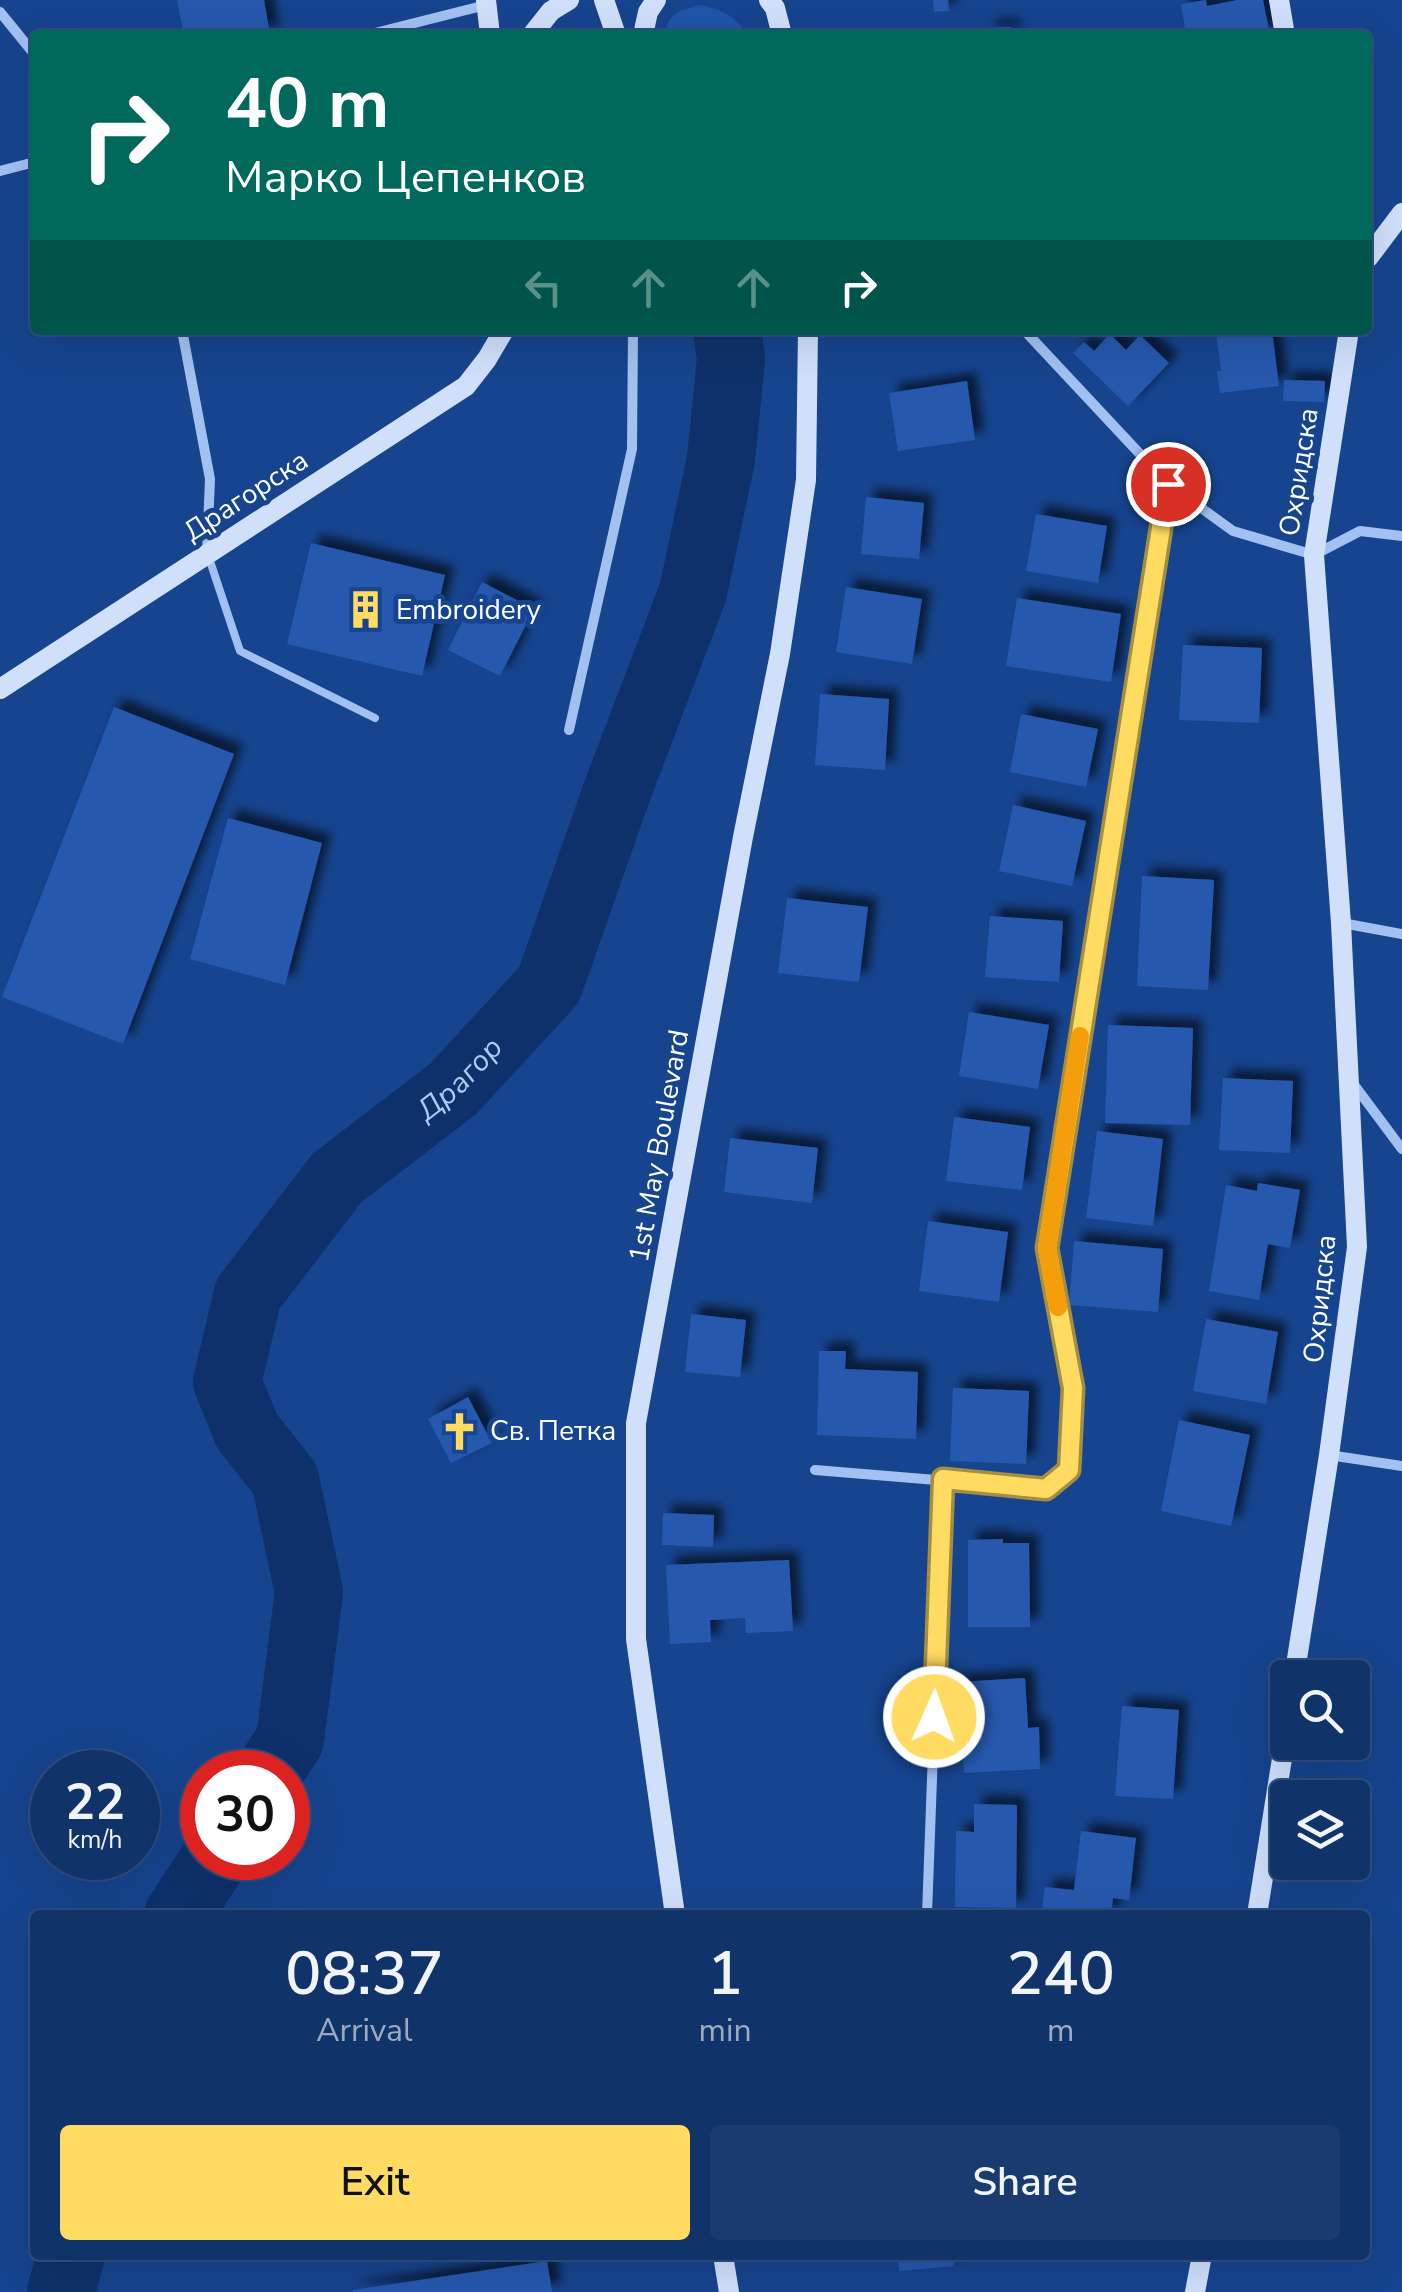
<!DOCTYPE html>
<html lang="en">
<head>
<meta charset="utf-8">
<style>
	:root { --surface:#10336a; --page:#193b70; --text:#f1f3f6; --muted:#9caac1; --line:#304e7e; --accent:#ffdb61 }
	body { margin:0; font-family:"Nunito Sans",sans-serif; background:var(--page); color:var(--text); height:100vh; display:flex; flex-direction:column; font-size:38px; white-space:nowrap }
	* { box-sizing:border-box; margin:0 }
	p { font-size:32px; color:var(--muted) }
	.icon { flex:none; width:55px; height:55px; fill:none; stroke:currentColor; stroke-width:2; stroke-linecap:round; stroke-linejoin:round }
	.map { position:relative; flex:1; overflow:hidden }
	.side { position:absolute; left:30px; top:1910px; width:1340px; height:350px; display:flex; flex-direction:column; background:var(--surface); border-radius:10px; box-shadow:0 10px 40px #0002,0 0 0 2px var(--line) }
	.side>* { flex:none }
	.guide { position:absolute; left:30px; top:30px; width:1342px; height:305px; border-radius:10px; box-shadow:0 10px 40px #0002,0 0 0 2px var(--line); background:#00695c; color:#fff; overflow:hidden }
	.buttons { position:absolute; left:1270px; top:1660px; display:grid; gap:20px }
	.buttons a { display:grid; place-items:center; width:100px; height:100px; border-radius:10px; background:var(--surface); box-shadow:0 10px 40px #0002,0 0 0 2px var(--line); font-size:50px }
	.speed { position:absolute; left:30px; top:1750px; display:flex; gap:20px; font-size:50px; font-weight:700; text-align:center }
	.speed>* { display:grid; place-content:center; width:130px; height:130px; border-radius:50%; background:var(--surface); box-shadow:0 10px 40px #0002,0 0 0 2px var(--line); line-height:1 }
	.speed small { font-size:25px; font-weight:400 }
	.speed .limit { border:15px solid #d22; background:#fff; color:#111 }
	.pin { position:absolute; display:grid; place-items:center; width:85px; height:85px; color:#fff; margin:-42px; border:5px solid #fff; border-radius:50%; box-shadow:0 2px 10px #0007 }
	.me { position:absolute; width:110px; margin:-55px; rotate:2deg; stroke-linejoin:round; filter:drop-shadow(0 0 8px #0008) }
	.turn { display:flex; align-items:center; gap:35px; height:210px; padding:0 30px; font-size:45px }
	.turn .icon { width:130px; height:130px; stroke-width:2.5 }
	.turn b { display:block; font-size:70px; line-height:85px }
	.lanes { display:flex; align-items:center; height:95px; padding:0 30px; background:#0003; justify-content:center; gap:50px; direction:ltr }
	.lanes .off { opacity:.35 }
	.eta { display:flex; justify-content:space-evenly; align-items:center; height:170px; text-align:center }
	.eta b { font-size:60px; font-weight:600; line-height:70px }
	.action { display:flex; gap:20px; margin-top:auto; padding:20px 30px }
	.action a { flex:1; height:115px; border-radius:10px; background:var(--accent); color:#111; font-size:40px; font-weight:600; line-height:115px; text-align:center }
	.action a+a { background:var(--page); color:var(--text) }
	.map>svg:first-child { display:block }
	.green { fill:#1f54a8 }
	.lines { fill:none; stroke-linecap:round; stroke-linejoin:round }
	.river { stroke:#0e316b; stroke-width:68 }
	.building { fill:#2559ad; filter:url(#shadow) }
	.lane { stroke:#a2c0f0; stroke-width:8 }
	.street { stroke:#a2c0f0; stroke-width:10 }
	.secondary { stroke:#d0e0fb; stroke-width:20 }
	.route-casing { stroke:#a68e3f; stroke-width:25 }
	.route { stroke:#ffdb61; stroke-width:18 }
	.slow { stroke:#f59e0b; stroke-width:18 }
	.labels { text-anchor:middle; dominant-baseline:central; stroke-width:10; stroke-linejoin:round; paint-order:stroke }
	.street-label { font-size:28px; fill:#fff; stroke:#16448e }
	.poi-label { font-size:28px; fill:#fff; stroke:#16448e; text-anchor:start }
	.water-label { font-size:30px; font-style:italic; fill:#aecbf7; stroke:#16448e }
</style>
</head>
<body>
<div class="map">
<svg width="1402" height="2292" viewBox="0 0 1402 2292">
	<defs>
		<filter id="shadow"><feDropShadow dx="9" dy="-9" stdDeviation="5" flood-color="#0009"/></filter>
	</defs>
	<rect width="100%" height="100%" fill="#16448e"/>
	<!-- green -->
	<path class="green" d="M701,5C722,9 736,16 747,35H665C667,14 681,9 701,5Z"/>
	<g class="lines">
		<!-- river -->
		<g class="river">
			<path id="s1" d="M269,1772L290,1740L309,1592L285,1479L247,1431L227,1382L248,1294L337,1178L453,1089L549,985L616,794L693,592L721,459L731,359L727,330"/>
			<path d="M178,1915L215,1858"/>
			<path d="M61,2292L71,2255"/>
		</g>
	</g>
	<!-- building -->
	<path class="building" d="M177,0H264L270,35H184Z
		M933,0H948L949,11L934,12Z
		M1206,0L1207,6L1238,0H1263L1270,35H1186L1181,4Z
		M1011,27L1012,35H986V28Z
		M1216,330H1272L1279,386L1220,393L1217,371H1221Z
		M1110,334L1126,350L1140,335L1169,363L1128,406L1073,353L1084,342L1094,351Z
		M1284,380L1325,381L1324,402L1283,401Z
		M967,381L975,440L898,451L889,393Z
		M866,497L924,503L919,559L861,554Z
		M1036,514L1107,526L1098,583L1026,571Z
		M311,543L445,575L422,676L287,644Z
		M482,582L534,609L500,676L448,650Z
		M846,587L922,599L912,664L836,652Z
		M1017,598L1121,614L1111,682L1006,666Z
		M1183,645L1262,648L1259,723L1179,720Z
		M820,694L889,699L885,770L815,765Z
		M114,707L234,754L123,1044L2,997Z
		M1021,714L1098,729L1086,787L1010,772Z
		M1013,805L1086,821L1072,886L999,871Z
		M228,818L322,843L285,985L190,959Z
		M1142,876L1214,880L1208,990L1137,986Z
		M787,898L868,907L859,982L778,973Z
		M990,916L1063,921L1059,982L985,977Z
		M969,1012L1049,1025L1038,1089L959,1076Z
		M1108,1025L1193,1028L1190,1125L1105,1123Z
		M1223,1078L1293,1081L1290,1153L1219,1150Z
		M954,1117L1030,1127L1022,1190L946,1181Z
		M1097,1131L1163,1139L1153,1226L1086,1218Z
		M730,1138L818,1148L812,1203L724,1192Z
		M1258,1183L1300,1190L1290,1248L1268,1244L1259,1300L1209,1291L1226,1185L1257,1191Z
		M928,1221L1008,1232L999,1302L919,1291Z
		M1074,1241L1163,1249L1158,1312L1069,1305Z
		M691,1314L746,1320L740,1377L685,1372Z
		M1206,1319L1278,1332L1266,1404L1193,1391Z
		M819,1351H846L845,1369L918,1372L916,1439L817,1435Z
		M953,1388L1029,1391L1026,1464L950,1461Z
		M468,1397L492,1443L451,1463L428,1419Z
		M1179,1420L1250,1435L1231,1526L1161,1511Z
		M663,1513L714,1515L713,1547L662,1545Z
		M1003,1539V1543H1029L1030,1627H968V1540Z
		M789,1560L793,1631L746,1633L745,1618L710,1620L711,1642L670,1644L666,1565Z
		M1025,1678L1028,1728L1039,1727L1040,1769L964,1773L958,1682Z
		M1122,1706L1179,1710L1173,1799L1115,1796Z
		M974,1804L1017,1805L1016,1908L955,1907L956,1831L974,1832Z
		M1081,1831L1136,1838L1129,1900L1113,1898L1111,1915H1041L1045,1887L1074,1890Z
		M898,2255H953L954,2266L899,2271Z
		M547,2261L552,2292H353V2290Z"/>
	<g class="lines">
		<!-- lane -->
		<path class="lane" d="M209,558L240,651L375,718"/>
		<!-- street -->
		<path class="street" d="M0,12L35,55
			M367,35L486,5
			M0,171L35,162
			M182,330L210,479L207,551
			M1024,330L1168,484L1233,531L1314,555L1360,531L1402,536
			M569,730L632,449L633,330
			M1342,923L1402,934
			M1352,1082L1402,1149
			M1329,1455L1402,1466
			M815,1470L1046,1489L1069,1470L1073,1387L1047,1249L1168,484
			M927,1915L943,1479"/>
		<!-- secondary -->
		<path class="secondary" d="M486,0L490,35
			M604,0L616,35
			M769,0L775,8L782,35
			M1279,0L1285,35
			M532,35L551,11L569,0
			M643,35L648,12L656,0
			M1368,258L1402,213
			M0,689L466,386L487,359L504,330
			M1294,1678L1329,1455L1357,1247L1341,923L1314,555L1349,330
			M675,1915L636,1639V1423L743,837L780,654L806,480L808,330
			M1257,1915L1288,1721
			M723,2255L729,2292
			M1195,2292L1202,2255"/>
	</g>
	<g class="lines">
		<defs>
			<path id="route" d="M934,1717L943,1479L1046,1489L1069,1470L1073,1388L1047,1248L1168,484"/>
		</defs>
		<!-- route casing -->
		<use href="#route" class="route-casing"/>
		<!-- route -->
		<use href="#route" class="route"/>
		<!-- slow -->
		<path class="slow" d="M1058,1307L1047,1248L1080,1036"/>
	</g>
	<!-- icons -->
	<defs>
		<symbol id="building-bare" viewBox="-9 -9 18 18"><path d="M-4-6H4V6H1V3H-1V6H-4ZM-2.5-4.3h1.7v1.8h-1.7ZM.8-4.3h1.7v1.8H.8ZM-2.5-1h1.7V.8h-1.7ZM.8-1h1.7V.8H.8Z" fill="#ffdb61" stroke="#16448e" stroke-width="2.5" paint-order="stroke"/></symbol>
		<symbol id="church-bare" viewBox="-9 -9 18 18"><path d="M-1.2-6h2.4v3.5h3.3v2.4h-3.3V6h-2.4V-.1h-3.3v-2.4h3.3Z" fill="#ffdb61" stroke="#16448e" stroke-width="2.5" paint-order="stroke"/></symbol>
	</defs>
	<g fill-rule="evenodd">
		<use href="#building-bare" x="338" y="582" width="55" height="55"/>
		<use href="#church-bare" x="432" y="1404" width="55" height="55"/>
	</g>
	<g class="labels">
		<!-- street labels -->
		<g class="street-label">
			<text transform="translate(1299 472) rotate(-81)">Охридска</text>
			<text transform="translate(246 496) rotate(-33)">Драгорска</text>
			<text transform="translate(659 1146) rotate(-80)">1st May Boulevard</text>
			<text transform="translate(1320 1299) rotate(-84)">Охридска</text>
		</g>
		<!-- poi labels -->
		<g class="poi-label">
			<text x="396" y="610">Embroidery</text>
			<text x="490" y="1431">Св. Петка</text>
		</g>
		<!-- water labels -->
		<g class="water-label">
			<text stroke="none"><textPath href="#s1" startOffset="812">Драгор</textPath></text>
		</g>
	</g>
</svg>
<div class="buttons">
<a><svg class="icon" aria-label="search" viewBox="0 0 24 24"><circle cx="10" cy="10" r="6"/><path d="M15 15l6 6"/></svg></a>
<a><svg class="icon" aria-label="layers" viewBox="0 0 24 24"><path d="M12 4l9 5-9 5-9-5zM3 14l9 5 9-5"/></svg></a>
</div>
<div class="speed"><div>22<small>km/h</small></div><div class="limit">30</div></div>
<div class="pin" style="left:1168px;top:484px;background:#d93025"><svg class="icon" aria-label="arrive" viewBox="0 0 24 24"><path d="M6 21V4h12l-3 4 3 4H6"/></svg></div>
<svg class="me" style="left:934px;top:1717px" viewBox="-20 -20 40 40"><circle r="17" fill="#ffdb61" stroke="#fff" stroke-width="3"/><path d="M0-11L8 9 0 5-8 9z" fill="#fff"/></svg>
<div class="guide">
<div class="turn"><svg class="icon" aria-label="right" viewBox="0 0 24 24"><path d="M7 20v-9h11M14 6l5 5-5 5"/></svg><div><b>40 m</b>Марко Цепенков</div></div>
<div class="lanes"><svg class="icon off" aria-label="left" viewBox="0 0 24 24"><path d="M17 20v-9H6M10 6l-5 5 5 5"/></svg><svg class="icon off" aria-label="ahead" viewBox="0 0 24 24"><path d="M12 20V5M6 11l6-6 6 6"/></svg><svg class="icon off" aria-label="ahead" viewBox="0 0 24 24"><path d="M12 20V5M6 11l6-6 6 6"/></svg><svg class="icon" aria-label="right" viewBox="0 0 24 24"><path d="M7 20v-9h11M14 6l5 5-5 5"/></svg></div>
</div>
<section class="side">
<div class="eta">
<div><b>08:37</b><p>Arrival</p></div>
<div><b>1</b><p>min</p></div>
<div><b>240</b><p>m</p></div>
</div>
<div class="action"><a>Exit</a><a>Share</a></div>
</section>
</div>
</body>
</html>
